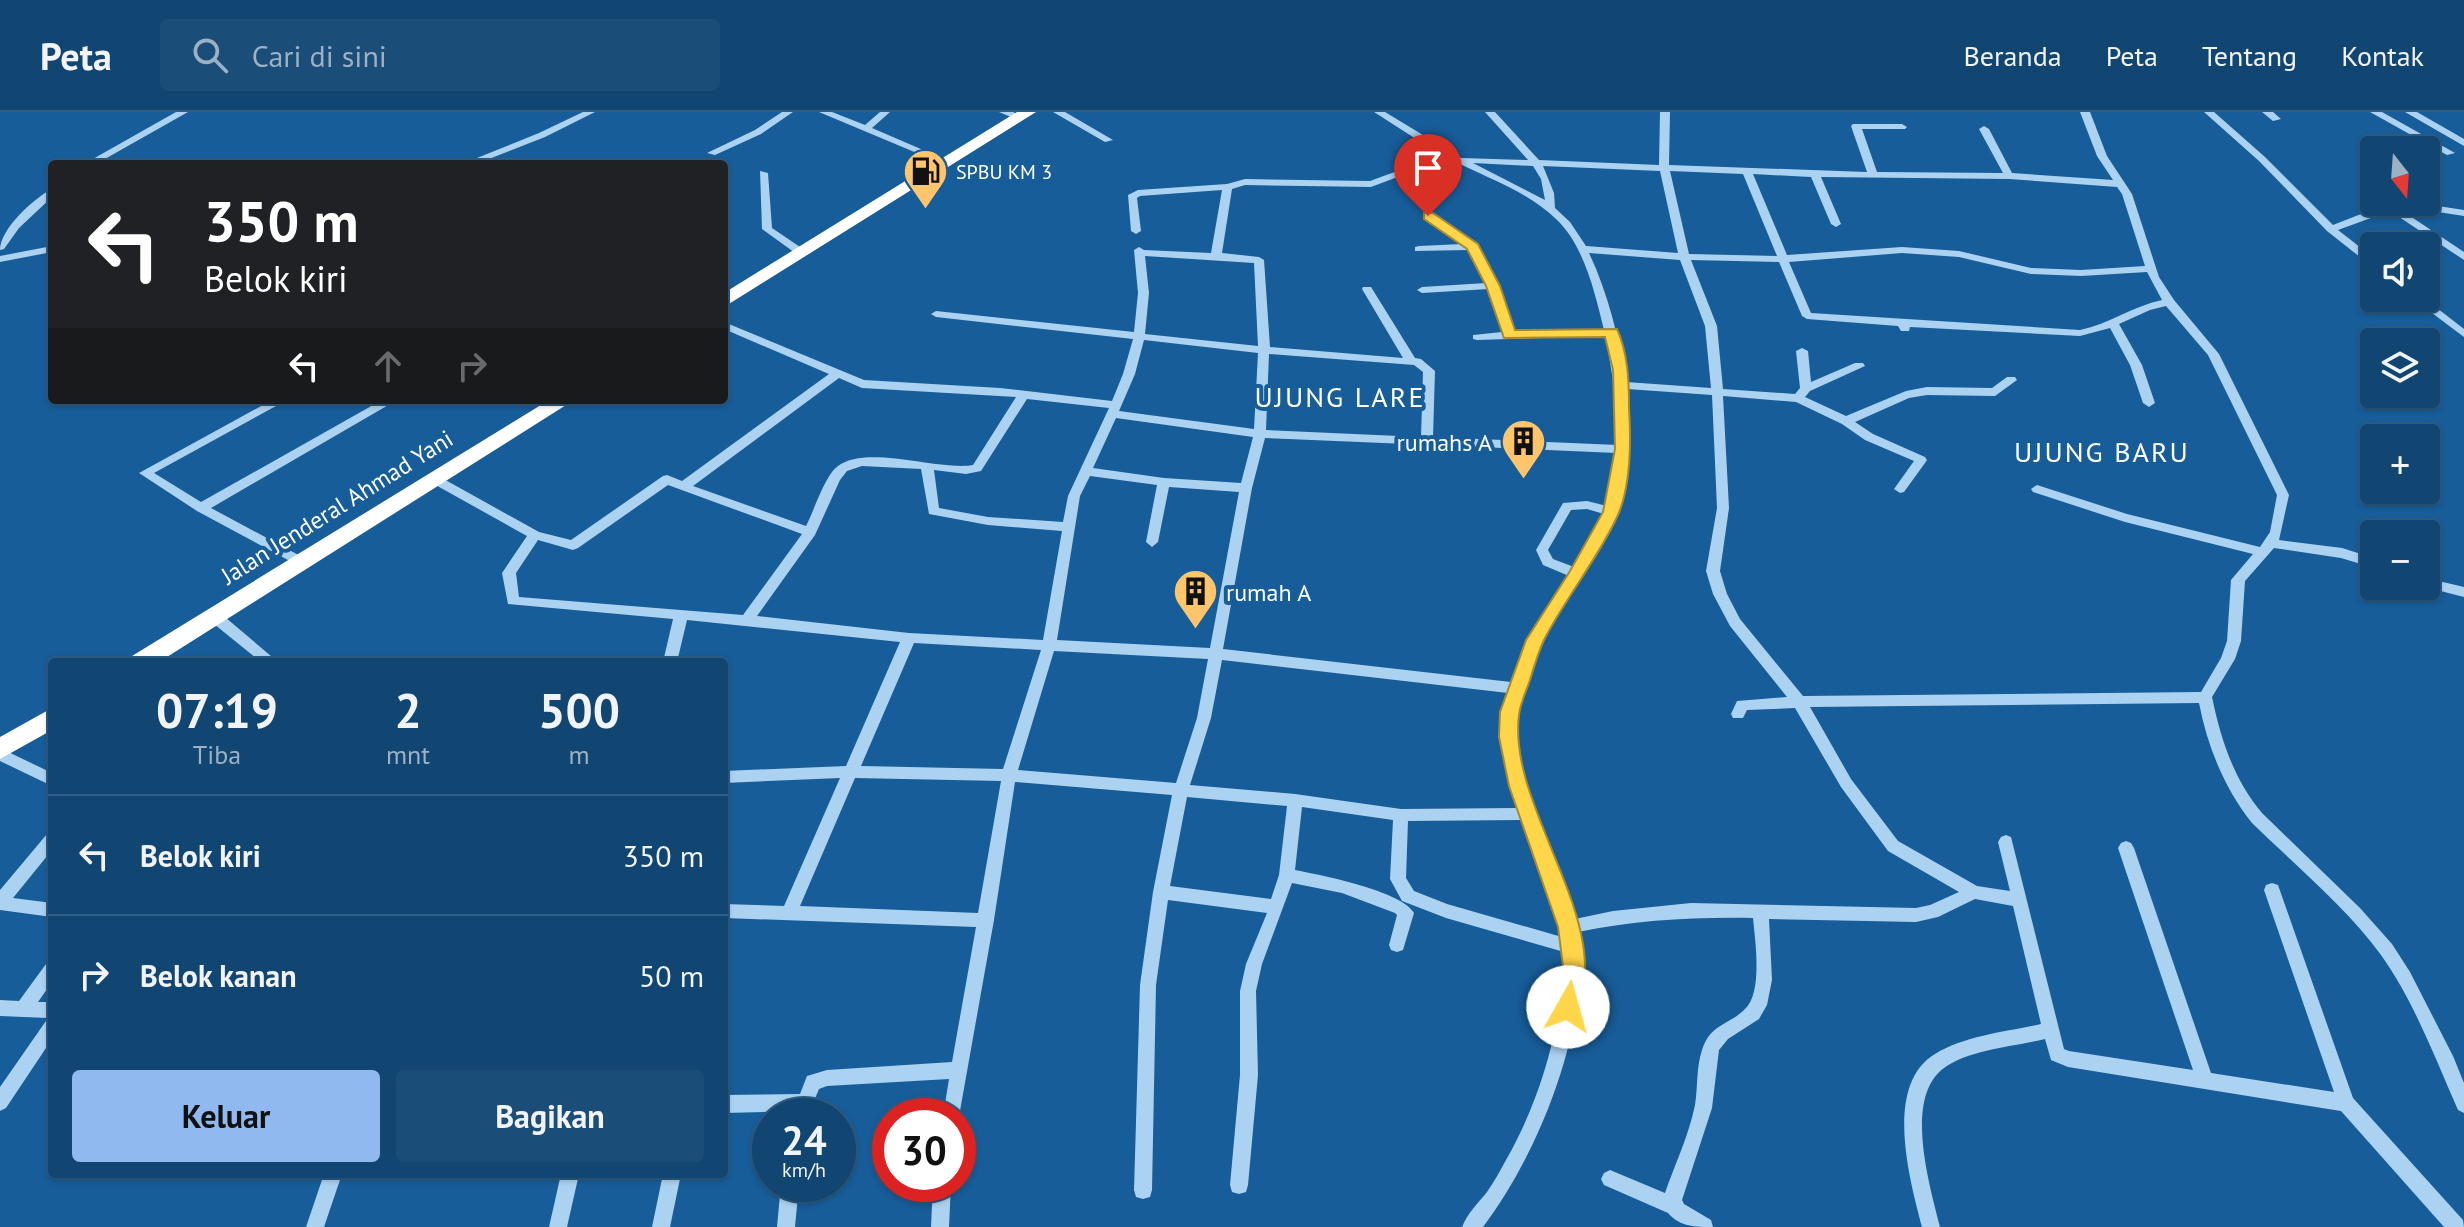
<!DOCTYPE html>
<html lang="id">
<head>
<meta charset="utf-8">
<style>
	:root { --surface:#114673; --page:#1a4d78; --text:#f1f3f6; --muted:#9cb1c4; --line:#305e85; --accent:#90b9f0 }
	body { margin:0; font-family:"PT Sans",sans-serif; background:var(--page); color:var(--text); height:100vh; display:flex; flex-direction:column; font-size:30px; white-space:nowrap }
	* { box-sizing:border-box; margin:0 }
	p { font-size:26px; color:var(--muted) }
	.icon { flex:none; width:44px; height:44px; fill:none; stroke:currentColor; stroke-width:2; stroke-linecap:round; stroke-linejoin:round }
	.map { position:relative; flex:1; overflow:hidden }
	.sheet { position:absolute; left:48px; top:546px; width:680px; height:520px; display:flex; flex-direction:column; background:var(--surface); border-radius:8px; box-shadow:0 2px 6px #0004,0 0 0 2px var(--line) }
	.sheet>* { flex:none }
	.top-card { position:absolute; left:48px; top:48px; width:680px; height:244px; border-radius:8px; box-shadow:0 2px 6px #0004,0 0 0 2px var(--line); background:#202124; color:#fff; overflow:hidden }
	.needle { width:52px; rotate:163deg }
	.controls { position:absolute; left:2360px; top:24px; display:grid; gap:16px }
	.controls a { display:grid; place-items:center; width:80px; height:80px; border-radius:8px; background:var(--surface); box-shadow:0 2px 6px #0004,0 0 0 2px var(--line); font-size:40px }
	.speed { position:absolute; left:752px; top:986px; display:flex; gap:16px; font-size:40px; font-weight:700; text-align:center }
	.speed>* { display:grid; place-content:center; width:104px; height:104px; border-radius:50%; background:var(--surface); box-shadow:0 2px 6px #0004,0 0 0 2px var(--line); line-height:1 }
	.speed small { font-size:20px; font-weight:400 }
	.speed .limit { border:12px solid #d22; background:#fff; color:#111 }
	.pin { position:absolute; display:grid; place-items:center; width:68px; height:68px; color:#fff; margin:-82px -34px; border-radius:50% 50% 50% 0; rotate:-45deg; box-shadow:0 0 8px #0007 }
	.pin .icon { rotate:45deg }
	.me { position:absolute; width:88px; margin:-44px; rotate:7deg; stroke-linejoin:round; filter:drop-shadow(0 0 6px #0008) }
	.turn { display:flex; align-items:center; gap:28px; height:168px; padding:0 24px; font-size:36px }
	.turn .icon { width:104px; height:104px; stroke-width:2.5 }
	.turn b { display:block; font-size:56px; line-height:68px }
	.lanes { display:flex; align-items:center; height:76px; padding:0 24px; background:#0003; justify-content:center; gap:40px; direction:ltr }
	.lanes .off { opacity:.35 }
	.eta { display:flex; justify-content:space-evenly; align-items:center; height:136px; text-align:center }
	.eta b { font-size:48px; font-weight:700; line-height:56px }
	.button { display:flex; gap:16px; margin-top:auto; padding:16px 24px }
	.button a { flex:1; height:92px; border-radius:8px; background:var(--accent); color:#111; font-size:32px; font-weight:700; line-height:92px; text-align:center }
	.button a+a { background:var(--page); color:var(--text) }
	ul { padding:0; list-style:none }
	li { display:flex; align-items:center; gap:24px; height:120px; padding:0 24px; border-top:2px solid var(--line) }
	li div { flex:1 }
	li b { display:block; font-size:30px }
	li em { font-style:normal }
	header { display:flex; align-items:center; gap:48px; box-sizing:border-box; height:112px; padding:0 40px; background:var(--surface); border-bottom:2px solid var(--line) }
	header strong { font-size:38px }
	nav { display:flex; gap:44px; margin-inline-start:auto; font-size:28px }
	.search { width:560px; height:72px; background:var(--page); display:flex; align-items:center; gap:20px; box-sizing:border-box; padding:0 28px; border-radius:8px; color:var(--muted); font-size:30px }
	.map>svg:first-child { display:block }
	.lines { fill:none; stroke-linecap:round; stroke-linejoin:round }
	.minor { fill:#acd2f1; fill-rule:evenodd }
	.highway { fill:#fff; fill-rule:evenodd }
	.route { fill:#ffd54a; stroke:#a68a30; stroke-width:2 }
	.labels { text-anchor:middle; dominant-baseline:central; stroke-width:8; stroke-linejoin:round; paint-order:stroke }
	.far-poi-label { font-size:20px; fill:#fff; stroke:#175d99; text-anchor:start }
	.poi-label { font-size:24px; fill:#fff; stroke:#175d99; text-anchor:end }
	.street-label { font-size:24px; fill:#fff; stroke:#175d99 }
	.quarter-label { font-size:28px; letter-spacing:2px; fill:#fff; stroke:#175d99 }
</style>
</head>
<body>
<header>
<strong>Peta</strong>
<div class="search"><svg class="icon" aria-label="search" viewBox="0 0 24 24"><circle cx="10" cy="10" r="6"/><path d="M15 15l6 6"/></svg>Cari di sini</div>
<nav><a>Beranda</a><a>Peta</a><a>Tentang</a><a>Kontak</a></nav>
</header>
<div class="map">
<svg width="2464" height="1115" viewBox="0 0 2464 1115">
	<rect width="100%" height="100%" fill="#175d99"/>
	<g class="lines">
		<!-- minor -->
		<path class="minor" d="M176,0H188L96,52H84Z
			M583,0H595L545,25L476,52H462L539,21Z
			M782,0H793L761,22L715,43L707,41L755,18Z
			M819,0H832L865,13L880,0H890L872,16L951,50L943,52Z
			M999,0H1013L1023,5L1018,8Z
			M1053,0H1065L1113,28L1105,30Z
			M1374,0H1385L1461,46L1528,48L1485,0H1495L1539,48L1659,53L1660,0H1670L1669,53L1867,60L1851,14L1853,12H1902L1907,15L1905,17H1862L1877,60L2003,61L1979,17L1984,14L1989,17L2012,61L2113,68L2097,44L2080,0H2090L2107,44L2132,82L2159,165L2174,188L2219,242L2289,383L2279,428L2342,436L2374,446V456L2341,446L2274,436L2245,469L2241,529L2235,547L2212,585C2221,628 2234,668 2262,701L2360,796L2392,832L2410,860L2453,944L2464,971V1001L2458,998C2435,946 2414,889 2381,843C2348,797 2293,751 2252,711C2224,676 2207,633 2199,591L1810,595L1851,667L1898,729L1977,774L2010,779L1998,730L2001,725L2006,723L2011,725L2064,937L2069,939L2193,958L2118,736L2121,731L2126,729L2131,731L2134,736L2211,961L2334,980L2264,778L2266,773L2272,771L2278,773L2353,986L2463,1108L2464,1115H2444L2341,999L2068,955L2051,948L2045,927C2016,934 1967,938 1944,956C1903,986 1930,1074 1940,1115H1922C1910,1069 1883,973 1935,942C1966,923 2007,920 2041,912L2013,794L1975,787L1938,805L1916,810L1769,807L1772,868L1767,893L1759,907L1728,927L1719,938L1712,996L1682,1088L1684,1092L1711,1108L1713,1115C1695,1115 1680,1115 1668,1101L1604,1073L1601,1067L1604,1061L1610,1058L1665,1081C1675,1052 1689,1023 1695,993C1698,975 1696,956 1702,938C1711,911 1728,914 1745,897C1763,880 1755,829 1753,806C1692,805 1638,808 1578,820C1590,915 1539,1041 1483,1115H1462C1467,1102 1478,1091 1487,1080C1494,1070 1500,1059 1506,1048C1541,987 1563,910 1564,840L1446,806L1402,789L1390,767L1393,708L1302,695L1295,758C1321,763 1402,779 1414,801L1403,838L1397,840L1391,838L1389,833L1397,803L1395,801L1342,781L1292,771L1262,852L1256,879L1258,963L1248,1073L1246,1080L1239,1082L1232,1080L1230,1073L1240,963V879L1246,852L1267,801L1168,788L1156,873L1152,1078L1150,1085L1143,1087L1136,1085L1134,1078L1140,873L1153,780L1172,683L1015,670L994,808L958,1010V1004H943L949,967L827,974L819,977L811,996L805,999L724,1001V983L800,982L807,964L827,958L952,950L976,815L724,806V792L784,794L840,666L724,671V659L846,654L900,530L687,508L677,550H663L673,507L508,492L502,461L527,424L432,371L430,368L432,365H440L539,420L571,428L663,364L667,363L682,369L829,262L724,217V210L864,268L1000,276L1112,289L1123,262L1133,227L936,205L931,202L936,199L1134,220L1138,181L1134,138L1139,135L1144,138L1211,141L1222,78L1140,84L1137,86L1141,119L1136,122L1131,119L1128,83L1138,78L1227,72L1245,67L1370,69L1441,43ZM1448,46C1484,65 1526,78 1556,107C1584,133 1595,181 1604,218L1513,220L1498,174L1477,133L1428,101L1424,102V106L1462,132L1419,134L1415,135V139L1469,138L1486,171L1422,175L1417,178L1422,181L1489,177L1502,220L1473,223V227L1477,228L1606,224L1617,295L1618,333L1433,325L1435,259L1421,247L1415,246L1371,175H1363L1362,177L1403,246L1270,235L1264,148L1259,145L1222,141L1232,77L1245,73L1371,75ZM1473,51L1533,54L1541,67L1545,88ZM1543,54L1660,59L1678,141L1586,134L1570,110L1555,96L1554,81ZM1670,59L1743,62L1777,144L1689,142ZM1753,62L1811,65L1831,112L1836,115L1841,112L1821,65L2009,67L2117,75L2122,82L2145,154L2081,158L2031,156L1959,139L1902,135L1787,143ZM1589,141L1680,148L1705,214L1711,276L1626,270C1619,226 1608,181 1589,141ZM1902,141L1959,145L2031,162L2081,164L2147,160L2162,188C2133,194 2109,212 2080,218L1811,201L1789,150ZM1145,144L1254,151L1258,234L1145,222L1149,181ZM1691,148L1779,150L1802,204L1807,207L1898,214L1901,219H1909L1910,215L2080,224L2110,216L2130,253L2143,291L2149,295L2155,291L2142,253L2119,212L2150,198L2166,194L2208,243L2277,383L2270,420L2260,435L2127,402L2037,373L2031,377L2033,380L2125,410L2253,442L2231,468L2227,529L2221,546L2201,580L1803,584L1740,507L1727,482L1720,459L1729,396L1723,284L1796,290L1842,312L1865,328L1914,349L1894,377L1900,381L1904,380L1925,351L1927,348L1925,345L1873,322L1855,310L1909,286L1927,283L1995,284L2017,268L2015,265H2007L1992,276L1927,275L1906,279L1846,304L1805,285L1810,279L1865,254L1863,251H1855L1811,270L1808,239L1802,236L1796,239L1800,276L1795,282L1723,277L1717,214ZM1144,228L1258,241L1254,317L1119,299L1135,262ZM1269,242L1414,253L1423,260L1421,325L1266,318ZM839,266L862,276L1016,285L973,353C939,359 867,332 838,354C825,363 814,399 806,414L693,374ZM1627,277L1712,283L1717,396L1706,459L1713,482L1730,514L1787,585L1737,589L1731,602L1733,606H1743L1747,598L1795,596L1841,675L1888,739L1959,780L1930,793L1916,796L1691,791L1613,799L1575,807C1555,746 1517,688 1516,622C1516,538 1585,476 1616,403C1633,364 1632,318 1627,277ZM1027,287L1109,296L1068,384L1063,410L988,405L939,396L934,358L966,362L981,359ZM1116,306L1253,325L1241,371L1164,366L1093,356ZM1265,326L1617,341L1612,376L1607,394L1587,389L1563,391L1536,438L1543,453L1569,464L1529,530L1511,570L1223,537L1252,376ZM862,354L921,357L929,402L988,413L1062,419L1043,528L909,521L757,504L815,423L840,368L847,359ZM1090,364L1157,373L1146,430L1152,435L1158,430L1169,375L1239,380L1210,536L1057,528L1080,384ZM668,373L802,422L743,503L519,485L516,461L538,428L573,438L578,436ZM1587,397L1604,402L1574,455L1553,447L1548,438L1571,398ZM914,531L1041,538L1003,657L861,654ZM1054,539L1208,547L1197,606L1176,671L1018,658ZM1222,548L1508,581C1498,621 1504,657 1516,696L1401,697L1295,682L1190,673L1211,606ZM855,666L1001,669L978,801L800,794ZM1187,685L1287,694L1279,763L1271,787L1170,774ZM1521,708L1554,791L1562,825L1447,792L1414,779L1406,766L1408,709Z
			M2204,0H2214L2265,45L2333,113L2389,91L2425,92L2464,98V104L2425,98H2401L2464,140V148L2390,99L2338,118L2374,146V154L2370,153L2327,119L2259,49Z
			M2262,0H2273L2281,7L2273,9Z
			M2370,0H2382L2455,41L2447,43Z
			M2405,0H2417L2464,27V34Z
			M760,59L768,61L772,116L806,139V143H798L762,117Z
			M52,77V85L19,116L4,137L0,138C0,117 34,86 52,77Z
			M52,134V140L0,150V144Z
			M2412,186H2424L2464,217V225Z
			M272,288H287L154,361L201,390L382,288H397L211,396L306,447L308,450L301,455L197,399L139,361Z
			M516,288H529L521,293L517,292Z
			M2426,466L2464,475V485L2421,474H2426Z
			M214,499L219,500L278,550H261L209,508L207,504Z
			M0,636L52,661V674L0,649Z
			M52,720V738L13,786L52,791V805L0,798V778L47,722Z
			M52,849V870L38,890H52V927L6,996L0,999V975L48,906L0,904V888L19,889L46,852Z
			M324,1062H342L324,1115H306Z
			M561,1062H579L567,1115H549Z
			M663,1062H681L670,1115H652Z
			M781,1072H799L795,1115H777Z
			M933,1072H951L949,1115H931Z"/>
		<!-- highway -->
		<path class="highway" d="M1017,0H1036L724,195V181Z
			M549,288H574L159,550H128L132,544Z
			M52,596V618L0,647V625Z"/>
	</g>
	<!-- route -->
	<path class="route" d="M1424,101H1433L1478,132L1500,174L1515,218L1617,217C1628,241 1629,269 1629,295C1631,327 1631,373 1618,403C1598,447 1566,485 1544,528C1538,541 1534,555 1530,568C1526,580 1520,592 1519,603C1507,697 1617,811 1576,902L1568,905L1560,902L1557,895L1563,854L1558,815L1509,674L1499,625L1500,600L1526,528L1570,459L1603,400L1615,337L1613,258L1605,225L1504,226L1486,174L1467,137L1424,107Z"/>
	<!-- icons -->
	<defs>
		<symbol id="fuel-pin" viewBox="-11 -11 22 30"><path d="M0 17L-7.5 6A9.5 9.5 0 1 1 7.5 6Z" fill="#ffc56c" stroke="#175d99"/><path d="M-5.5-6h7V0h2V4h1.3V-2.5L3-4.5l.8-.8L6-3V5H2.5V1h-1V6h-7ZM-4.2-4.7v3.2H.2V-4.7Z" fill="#111"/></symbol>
		<symbol id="building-pin" viewBox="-11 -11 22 30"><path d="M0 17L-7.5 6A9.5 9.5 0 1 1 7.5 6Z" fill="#ffc56c" stroke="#175d99"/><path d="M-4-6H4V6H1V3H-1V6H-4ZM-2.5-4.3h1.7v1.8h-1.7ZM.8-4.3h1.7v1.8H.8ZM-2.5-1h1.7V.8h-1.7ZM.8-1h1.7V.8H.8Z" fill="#111"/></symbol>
	</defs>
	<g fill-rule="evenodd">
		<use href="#fuel-pin" x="900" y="34" width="51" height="69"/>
		<use href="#building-pin" x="1498" y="304" width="51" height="69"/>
		<use href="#building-pin" x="1170" y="454" width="51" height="69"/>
	</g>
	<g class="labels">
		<!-- far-poi labels -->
		<g class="far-poi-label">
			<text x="956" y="60">SPBU KM 3</text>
		</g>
		<!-- poi labels -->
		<g class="poi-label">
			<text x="1492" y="330">rumahs A</text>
			<text x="1226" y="480" text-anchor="start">rumah A</text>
		</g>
		<!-- street labels -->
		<g class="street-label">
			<text transform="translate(337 395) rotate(-32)">Jalan Jenderal Ahmad Yani</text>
		</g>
		<!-- quarter labels -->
		<g class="quarter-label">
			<text x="1340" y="284">UJUNG LARE</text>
			<text x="2102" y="339">UJUNG BARU</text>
		</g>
	</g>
</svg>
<div class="controls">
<a><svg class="needle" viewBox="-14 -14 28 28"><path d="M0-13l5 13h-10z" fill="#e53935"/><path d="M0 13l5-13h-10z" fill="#9cb1c4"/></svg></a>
<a><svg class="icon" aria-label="sound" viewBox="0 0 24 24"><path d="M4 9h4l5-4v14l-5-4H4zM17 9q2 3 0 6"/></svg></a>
<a><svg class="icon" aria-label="layers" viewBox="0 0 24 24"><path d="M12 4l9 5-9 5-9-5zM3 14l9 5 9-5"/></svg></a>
<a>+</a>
<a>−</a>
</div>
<div class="speed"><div>24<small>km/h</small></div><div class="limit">30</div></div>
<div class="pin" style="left:1428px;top:104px;background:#d93025"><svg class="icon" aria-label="arrive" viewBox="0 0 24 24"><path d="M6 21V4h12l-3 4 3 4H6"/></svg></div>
<svg class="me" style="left:1568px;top:895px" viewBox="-20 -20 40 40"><circle r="19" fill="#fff"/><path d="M0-13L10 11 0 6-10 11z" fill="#ffd54a"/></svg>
<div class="top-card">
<div class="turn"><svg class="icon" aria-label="left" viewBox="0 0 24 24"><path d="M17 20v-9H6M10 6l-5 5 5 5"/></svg><div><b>350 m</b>Belok kiri</div></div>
<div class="lanes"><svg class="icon" aria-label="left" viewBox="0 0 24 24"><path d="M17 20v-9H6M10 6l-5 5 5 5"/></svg><svg class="icon off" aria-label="ahead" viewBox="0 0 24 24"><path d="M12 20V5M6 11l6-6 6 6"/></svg><svg class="icon off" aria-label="right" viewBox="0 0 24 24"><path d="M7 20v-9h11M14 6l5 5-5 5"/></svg></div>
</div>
<section class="sheet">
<div class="eta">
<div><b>07:19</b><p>Tiba</p></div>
<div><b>2</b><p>mnt</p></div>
<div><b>500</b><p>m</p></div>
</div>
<ul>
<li><svg class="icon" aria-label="left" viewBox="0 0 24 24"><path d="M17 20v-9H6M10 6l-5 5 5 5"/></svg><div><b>Belok kiri</b></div><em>350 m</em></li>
<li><svg class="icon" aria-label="right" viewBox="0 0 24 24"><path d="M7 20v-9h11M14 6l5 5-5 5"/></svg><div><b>Belok kanan</b></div><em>50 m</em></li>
</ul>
<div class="button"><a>Keluar</a><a>Bagikan</a></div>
</section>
</div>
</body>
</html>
